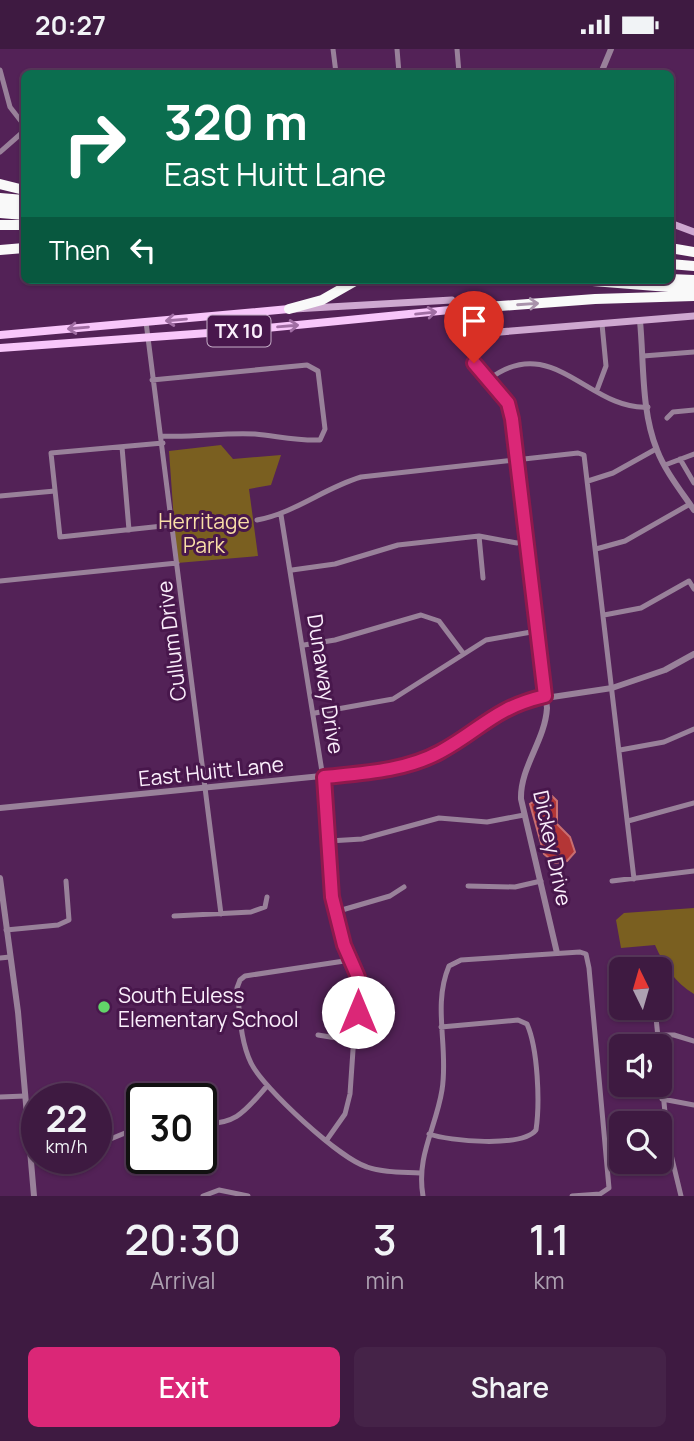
<!DOCTYPE html>
<html lang="en">
<head>
<meta charset="utf-8">
<style>
	:root { --surface:#3e1a41; --page:#452348; --text:#f1f3f6; --muted:#ada1b1; --line:#57385a; --accent:#db2777 }
	body { margin:0; font-family:Manrope,sans-serif; background:var(--page); color:var(--text); height:100vh; display:flex; flex-direction:column; font-size:26px; white-space:nowrap }
	* { box-sizing:border-box; margin:0 }
	p { font-size:23px; color:var(--muted) }
	.icon { flex:none; width:38px; height:38px; fill:none; stroke:currentColor; stroke-width:2; stroke-linecap:round; stroke-linejoin:round }
	.map { position:relative; height:1147px; overflow:hidden }
	.drawer { display:flex; flex-direction:column; background:var(--surface); flex:1 }
	.drawer>* { flex:none }
	.banner { position:absolute; left:21px; top:21px; width:653px; height:214px; border-radius:10px; box-shadow:0 2px 5px #0004,0 0 0 2px var(--line); background:#0b6e4f; color:#fff; overflow:hidden }
	.needle { width:46px; rotate:355deg }
	.buttons { position:absolute; left:609px; top:908px; display:grid; gap:14px }
	.buttons a { display:grid; place-items:center; width:63px; height:63px; border-radius:10px; background:var(--surface); box-shadow:0 2px 5px #0004,0 0 0 2px var(--line); font-size:35px }
	.speed { position:absolute; left:21px; top:1034px; display:flex; gap:14px; font-size:35px; font-weight:700; text-align:center }
	.speed>* { display:grid; place-content:center; width:91px; height:91px; border-radius:50%; background:var(--surface); box-shadow:0 2px 5px #0004,0 0 0 2px var(--line); line-height:1 }
	.speed small { font-size:18px; font-weight:400 }
	.speed .limit { border:4px solid #111; border-radius:10px; background:#fff; color:#111 }
	.pin { position:absolute; display:grid; place-items:center; width:60px; height:60px; color:#fff; margin:-72px -30px; border-radius:50% 50% 50% 0; rotate:-45deg; box-shadow:0 0 7px #0007 }
	.pin .icon { rotate:45deg }
	.me { position:absolute; width:77px; margin:-38px; rotate:0deg; stroke-linejoin:round; filter:drop-shadow(0 0 5px #0008) }
	.turn { display:flex; align-items:center; gap:24px; height:147px; padding:0 28px; font-size:32px }
	.turn .icon { width:91px; height:91px; stroke-width:2.5 }
	.turn b { display:block; font-size:49px; line-height:60px }
	.then { display:flex; align-items:center; height:66px; padding:0 28px; background:#0003; gap:14px; font-size:26px }
	.eta { display:flex; justify-content:space-evenly; align-items:center; height:119px; text-align:center }
	.eta b { font-size:42px; font-weight:600; line-height:49px }
	.primary-button { display:flex; gap:14px; margin-top:auto; padding:14px 28px }
	.primary-button a { flex:1; height:80px; border-radius:10px; background:var(--accent); color:#fff; font-size:28px; font-weight:600; line-height:80px; text-align:center }
	.primary-button a+a { background:var(--page); color:var(--text) }
	.status { display:flex; justify-content:space-between; align-items:center; height:49px; padding:0 35px; background:var(--surface); direction:ltr }
	.status svg { height:19px; fill:currentColor }
	.map>svg:first-child { display:block }
	.green { fill:#7a5f20 }
	.water { fill:#b43636; stroke:#c96e71; stroke-width:2 }
	.lines { fill:none; stroke-linecap:round; stroke-linejoin:round }
	.minor { stroke:#99819a; stroke-width:5 }
	.tertiary { stroke:#99819a; stroke-width:6 }
	.secondary { stroke:#cea8d0; stroke-width:7 }
	.primary { stroke:#f8c6fa; stroke-width:8 }
	.motorway { stroke:#f9f9f9; stroke-width:10 }
	.oneway { stroke:#a993ab }
	.oneway2 { stroke:#a06ea3 }
	.route-casing { stroke:#8e194d; stroke-width:18 }
	.route { stroke:#db2777; stroke-width:12 }
	.poi-dot { fill:#62d469; stroke:#48174c; stroke-width:2.5 }
	.labels { text-anchor:middle; dominant-baseline:central; stroke-width:6; stroke-linejoin:round; paint-order:stroke }
	.shield { fill:#48174c; stroke:#c5aec7; stroke-width:2 }
	.shield-label { font-size:19px; font-weight:bold; fill:#fbeffc }
	.park-label { font-size:21px; fill:#f9dea7; stroke:#48174c }
	.street-label { font-size:21px; fill:#fbeffc; stroke:#48174c }
	.poi-label { font-size:21px; fill:#fbeffc; stroke:#48174c; text-anchor:start }
</style>
</head>
<body>
<div class="status"><b>20:27</b><svg viewBox="0 0 49 12"><path d="M0 12V9h3v3zM5 12V6h3v6zM10 12V3h3v9zM15 12V0h3v12zM26 1h20v11H26zM47 4h2v5h-2z"/></svg></div>
<div class="map">
<svg width="694" height="1147" viewBox="0 0 694 1147">
	<rect width="100%" height="100%" fill="#532257"/>
	<!-- green -->
	<path class="green" d="M221,396L233,410L281,406L271,436L249,440L258,507L177,514L169,402Z
		M694,859V945C675,934 664,916 655,896L621,899L616,871L624,864Z"/>
	<!-- water -->
	<path class="water" d="M542,747H552L557,752V775L570,788L575,803L567,812L555,814L544,805L530,755Z"/>
	<g class="lines">
		<!-- minor -->
		<path class="minor" d="M333,0L336,24
			M397,0L399,24
			M457,0L459,24
			M0,21L10,58L24,76
			M0,103L24,82
			M146,273L221,865
			M643,307L694,303
			M152,331L307,316L318,322L325,380L320,391C297,392 277,387 255,385C224,383 193,389 162,387
			M488,331C552,281 589,362 648,358
			M597,341L606,317L602,275
			M667,369L673,363L694,361
			M163,394L51,404L60,488L172,476
			M122,398L129,481
			M680,410L694,434
			M665,416L694,405
			M588,432L613,424L656,400
			M0,447L55,442
			M281,466L327,754L332,847L344,896L358,928L350,1045L345,1065L326,1092
			M257,471C295,464 324,439 361,428L578,404L584,406L634,830
			M479,487L483,529
			M596,500L625,492L690,455
			M292,521L335,515L398,496L479,487L517,494L528,490
			M0,532L177,514
			M604,566L641,559L689,532L694,540
			M304,596L335,591L421,566L439,572L463,604
			M315,664L393,650L486,591L537,582
			M620,701L664,693L694,680
			M628,772L694,754
			M329,792L362,790L439,769L487,773L524,766
			M612,832L694,822
			M468,837L515,838L541,832
			M335,863L390,847L404,838
			M174,867L251,863L265,858L267,848
			M6,881L58,876L69,871L66,832
			M0,909L10,908
			M351,911L245,927L240,931L237,939C240,964 240,991 251,1014C263,1039 340,1110 367,1118C384,1124 403,1123 420,1124
			M655,959L659,998
			M318,986L355,992
			M658,986H674L694,992
			M660,1014L668,1093L681,1147
			M0,1048L25,1047
			M662,1050L694,1056
			M201,1074C236,1077 246,1061 267,1037
			M429,1085C449,1092 522,1099 536,1081C540,1054 538,1000 527,975L518,971L441,978
			M96,1096L142,1077
			M203,1147L219,1141L248,1147
			M423,1147C416,1107 436,1079 442,1041C449,999 432,957 449,917L461,911L580,903L586,905L589,919L609,1139L600,1145L572,1147"/>
		<!-- tertiary -->
		<path class="tertiary" d="M601,24L611,0
			M640,272C644,313 641,362 657,401C665,422 681,442 694,461
			M463,286L474,314L508,354L512,370L547,659C545,692 520,718 521,750L557,904
			M0,759L391,720L439,704L501,661L519,653L612,639L665,621L694,605
			M0,829L18,963L34,1147"/>
		<!-- secondary -->
		<path class="secondary" d="M670,174L694,183
			M294,260L452,251L460,260L463,286L694,267"/>
		<!-- primary -->
		<path class="primary" d="M0,286L289,260
			M0,299L236,282L460,260"/>
		<!-- motorway -->
		<path class="motorway" d="M0,135L24,141
			M0,149L24,151
			M0,157L24,159
			M0,164L24,166
			M0,176H24
			M670,199L694,203
			M0,201L24,199
			M670,215L694,217
			M670,230L694,231
			M580,231L694,240
			M289,260L322,251L357,231
			M460,260L595,250L694,247"/>
	</g>
	<!-- one-way arrows -->
	<defs><path id="oneway-shaft" d="M-6 0H5M1.5-3L5.5 0L1.5 3" fill="none" stroke-width="1.6" stroke-linecap="round" stroke-linejoin="round" transform="scale(1.75)"/></defs>
	<use class="oneway" href="#oneway-shaft" transform="translate(528 255) rotate(-4)"/>
	<g class="oneway2">
		<use href="#oneway-shaft" transform="translate(426 264) rotate(-6)"/>
		<use href="#oneway-shaft" transform="translate(176 271) rotate(175)"/>
		<use href="#oneway-shaft" transform="translate(288 277) rotate(-5)"/>
		<use href="#oneway-shaft" transform="translate(78 279) rotate(175)"/>
	</g>
	<g class="lines">
		<defs>
			<path id="route" d="M358,963V928L344,896L332,848L324,728C363,724 405,722 440,703C482,680 494,659 545,647L512,370L508,354L474,314"/>
		</defs>
		<!-- route casing -->
		<use href="#route" class="route-casing"/>
		<!-- route -->
		<use href="#route" class="route"/>
	</g>
	<!-- markers -->
	<circle class="poi-dot" cx="104" cy="958" r="7"/>
	<g class="labels">
		<!-- shield labels -->
		<rect class="shield" x="207.5" y="266.5" width="63" height="31" rx="5"/>
		<g class="shield-label">
			<text x="239" y="282">TX 10</text>
		</g>
		<!-- park labels -->
		<g class="park-label">
			<text x="204" y="472">Herritage<tspan x="204" dy="24">Park</tspan></text>
		</g>
		<!-- street labels -->
		<g class="street-label">
			<text transform="translate(171 592) rotate(-97)">Cullum Drive</text>
			<text transform="translate(326 635) rotate(81)">Dunaway Drive</text>
			<text transform="translate(211 722) rotate(-6)">East Huitt Lane</text>
			<text transform="translate(553 799) rotate(78)">Dickey Drive</text>
		</g>
		<!-- poi labels -->
		<g class="poi-label">
			<text x="118" y="946">South Euless<tspan x="118" dy="24">Elementary School</tspan></text>
		</g>
	</g>
</svg>
<div class="buttons">
<a><svg class="needle" viewBox="-14 -14 28 28"><path d="M0-13l5 13h-10z" fill="#e53935"/><path d="M0 13l5-13h-10z" fill="#ada1b1"/></svg></a>
<a><svg class="icon" aria-label="sound" viewBox="0 0 24 24"><path d="M4 9h4l5-4v14l-5-4H4zM17 9q2 3 0 6"/></svg></a>
<a><svg class="icon" aria-label="search" viewBox="0 0 24 24"><circle cx="10" cy="10" r="6"/><path d="M15 15l6 6"/></svg></a>
</div>
<div class="speed"><div>22<small>km/h</small></div><div class="limit">30</div></div>
<div class="pin" style="left:474px;top:314px;background:#d93025"><svg class="icon" aria-label="arrive" viewBox="0 0 24 24"><path d="M6 21V4h12l-3 4 3 4H6"/></svg></div>
<svg class="me" style="left:358px;top:963px" viewBox="-20 -20 40 40"><circle r="19" fill="#fff"/><path d="M0-13L10 11 0 6-10 11z" fill="#db2777"/></svg>
<div class="banner">
<div class="turn"><svg class="icon" aria-label="right" viewBox="0 0 24 24"><path d="M7 20v-9h11M14 6l5 5-5 5"/></svg><div><b>320 m</b>East Huitt Lane</div></div>
<div class="then">Then<svg class="icon" aria-label="left" viewBox="0 0 24 24"><path d="M17 20v-9H6M10 6l-5 5 5 5"/></svg></div>
</div>
</div>
<section class="drawer">
<div class="eta">
<div><b>20:30</b><p>Arrival</p></div>
<div><b>3</b><p>min</p></div>
<div><b>1.1</b><p>km</p></div>
</div>
<div class="primary-button"><a>Exit</a><a>Share</a></div>
</section>
</body>
</html>
